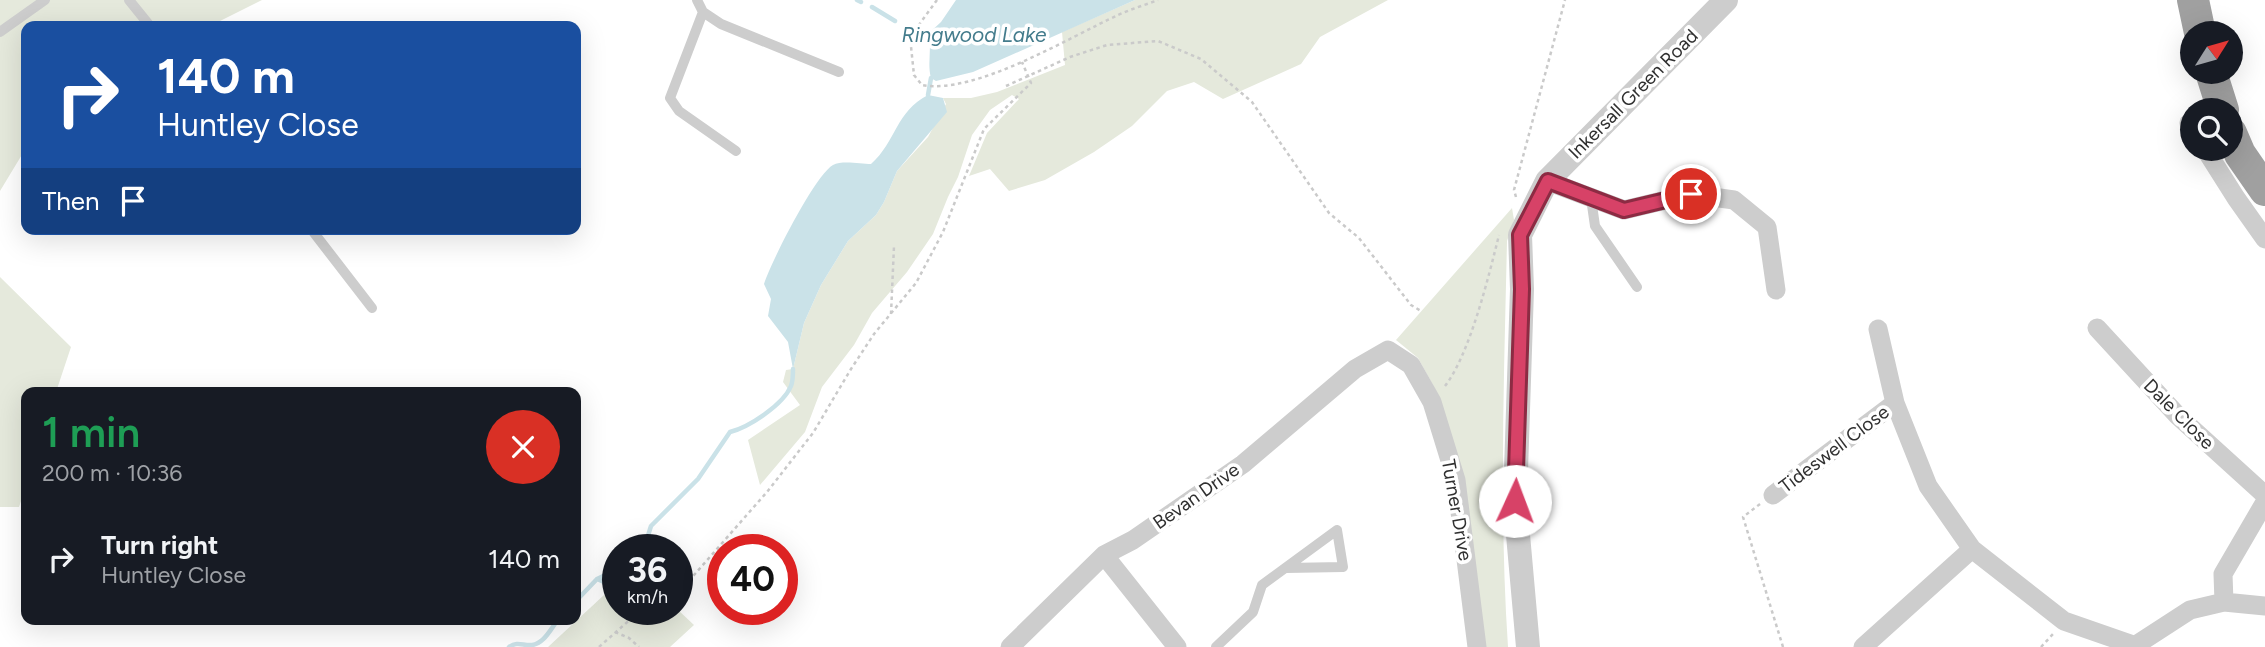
<!DOCTYPE html>
<html lang="en">
<head>
<meta charset="utf-8">
<style>
	:root { --surface:#171b24; --page:#242831; --text:#f1f3f6; --muted:#9ea1a6 }
	body { margin:0; font-family:Figtree,sans-serif; background:var(--page); color:var(--text); height:100vh; display:flex; flex-direction:column; font-size:26px; white-space:nowrap }
	* { box-sizing:border-box; margin:0 }
	p { font-size:23px; color:var(--muted) }
	.icon { flex:none; width:38px; height:38px; fill:none; stroke:currentColor; stroke-width:2; stroke-linecap:round; stroke-linejoin:round }
	.map { position:relative; flex:1; overflow:hidden }
	.sheet { position:absolute; left:21px; top:387px; width:560px; height:238px; display:flex; flex-direction:column; background:var(--surface); border-radius:14px; box-shadow:0 7px 28px #0002 }
	.sheet>* { flex:none }
	.guide { position:absolute; left:21px; top:21px; width:560px; height:214px; border-radius:14px; box-shadow:0 7px 28px #0002; background:#1a4fa0; color:#fff; overflow:hidden }
	.needle { width:46px; rotate:53deg }
	.tools { position:absolute; left:2180px; top:21px; display:grid; gap:14px }
	.tools a { display:grid; place-items:center; width:63px; height:63px; border-radius:50%; background:var(--surface); box-shadow:0 7px 28px #0002; font-size:35px }
	.speed { position:absolute; left:602px; top:534px; display:flex; gap:14px; font-size:35px; font-weight:700; text-align:center }
	.speed>* { display:grid; place-content:center; width:91px; height:91px; border-radius:50%; background:var(--surface); box-shadow:0 7px 28px #0002; line-height:1 }
	.speed small { font-size:18px; font-weight:400 }
	.speed .limit { border:10px solid #d22; background:#fff; color:#111 }
	.pin { position:absolute; display:grid; place-items:center; width:60px; height:60px; color:#fff; margin:-30px; border:4px solid #fff; border-radius:50%; box-shadow:0 2px 7px #0007 }
	.me { position:absolute; width:77px; margin:-38px; rotate:2deg; stroke-linejoin:round; filter:drop-shadow(0 0 5px #0008) }
	.turn { display:flex; align-items:center; gap:24px; height:147px; padding:0 21px; font-size:32px }
	.turn .icon { width:91px; height:91px; stroke-width:2.5 }
	.turn b { display:block; font-size:49px; line-height:60px }
	.then { display:flex; align-items:center; height:66px; padding:0 21px; background:#0003; gap:14px; font-size:26px }
	.round { display:grid; place-items:center; flex:none; width:74px; height:74px; border-radius:37px; background:var(--page) }
	.head { display:flex; align-items:center; justify-content:space-between; height:119px; padding:0 21px }
	h1 { font-size:42px; font-weight:600; line-height:52px; color:#1e9e55 }
	ul { padding:0; list-style:none }
	li { display:flex; align-items:center; gap:21px; height:105px; padding:0 21px }
	li div { flex:1 }
	li b { display:block; font-size:26px }
	li em { font-style:normal }
	.map>svg:first-child { display:block }
	.green { fill:#e5e9dc }
	.water { fill:#cae2e8 }
	.lines { fill:none; stroke-linecap:round; stroke-linejoin:round }
	.stream { stroke:#cae2e8; stroke-width:4.5 }
	.path { stroke:#cacaca; stroke-width:2.5; stroke-dasharray:3.5 3.5; stroke-linecap:butt }
	.service { stroke:#cdcdcd; stroke-width:10 }
	.minor { stroke:#cdcdcd; stroke-width:19 }
	.tertiary { stroke:#cdcdcd; stroke-width:24 }
	.trunk { stroke:#a0a0a0; stroke-width:32 }
	.route-casing { stroke:#8c2b43; stroke-width:18 }
	.route { stroke:#d74267; stroke-width:12 }
	.labels { text-anchor:middle; dominant-baseline:central; stroke-width:7; stroke-linejoin:round; paint-order:stroke }
	.street-label { font-size:19px; fill:#303030; stroke:#fff }
	.water-label { font-size:21px; font-style:italic; fill:#447c8c; stroke:#fff }
</style>
</head>
<body>
<div class="map">
<svg width="2265" height="647" viewBox="0 0 2265 647">
	<rect width="100%" height="100%" fill="#fff"/>
	<!-- green -->
	<path class="green" d="M0,0H262L210,26H26V148L0,191Z
		M1135,0H1388L1320,37L1301,64L1223,99L1194,82L1167,91L1132,126L1094,152L1045,180L1009,191L990,169L969,176L987,133L1019,99L1012,95L990,110L972,135L958,177L948,197L933,234L907,272L872,313L854,345L822,387L805,432L760,485L748,440L800,405L783,382L786,370L793,369L804,323L821,285L848,241L876,215L884,202L897,171L928,137L946,104L943,98H971L997,92L1065,65L1062,32Z
		M1512,208L1514,220L1507,241C1504,377 1499,512 1508,647H1483L1433,385L1418,358L1396,340Z
		M0,277L71,347L56,392H26V486L19,507H0Z
		M618,582V609H677L694,625L670,647H548Z"/>
	<!-- water -->
	<path class="water" d="M956,0H1135L973,72L936,81L931,78C927,63 932,48 929,33L941,22Z
		M928,95L943,98L947,112L897,171L884,202L876,215L848,241L821,285L804,323L793,369L788,342L768,316L771,299L764,284C771,262 815,175 833,165C842,160 861,164 871,164C896,142 896,111 928,95Z"/>
	<g class="lines">
		<!-- stream -->
		<path class="stream" d="M857,0L861,2
			M872,7L895,21
			M928,95L931,78
			M635,550L646,542L651,526L698,479L730,432C749,427 783,405 791,386C793,381 793,374 793,369
			M597,579L618,588
			M576,601L597,579L618,569
			M650,609L656,616
			M509,647C518,641 523,646 532,645C544,644 551,628 558,620"/>
		<!-- path -->
		<path class="path" d="M937,0L910,37L914,75L922,85C975,95 1068,38 1118,15C1131,9 1145,5 1158,0
			M1006,86L1070,57L1107,45L1158,41L1201,59L1252,102L1329,213L1359,238L1411,305L1421,311
			M1516,197L1514,190L1565,0
			M891,314L894,246
			M1445,386C1470,354 1489,275 1499,235
			M1760,504L1743,517L1783,647
			M677,588L687,583L767,492L813,433L851,369L874,334L916,283L943,232L984,129L1031,83L1022,62
			M615,632L629,638L639,647
			M599,647L642,609
			M2041,647L2053,634"/>
		<!-- service -->
		<path class="service" d="M129,0L150,26
			M697,0L703,12L721,24L839,72
			M703,12L670,98L679,111L736,151
			M0,32L45,0
			M1591,198L1595,226L1637,287
			M311,229L372,308
			M1216,647L1253,612L1262,585L1337,530L1343,567L1286,568"/>
		<!-- minor -->
		<path class="minor" d="M2189,123L2193,129
			M2205,149L2236,198L2265,239
			M1547,181L1624,210L1691,194L1734,200L1767,227L1776,290
			M2097,328L2178,416L2265,495
			M1878,329L1895,403L1928,486L1972,549L2064,621L2133,645
			M1773,495L1895,403
			M1104,555L1177,647
			M2224,602L2223,574L2265,502
			M1010,647L1104,555L1133,540L1243,464L1355,369L1388,350L1411,365L1432,402L1456,480L1477,647
			M1863,647L1972,549
			M2133,647L2190,610L2224,602L2265,606"/>
		<!-- tertiary -->
		<path class="tertiary" d="M1528,647L1515,501L1522,289L1520,235L1547,181L1726,0"/>
		<!-- trunk -->
		<path class="trunk" d="M2193,0L2200,33
			M2211,72L2223,110
			M2231,133L2240,154L2265,190"/>
	</g>
	<g class="lines">
		<defs>
			<path id="route" d="M1515,501L1522,289L1520,235L1548,181L1624,210L1691,194"/>
		</defs>
		<!-- route casing -->
		<use href="#route" class="route-casing"/>
		<!-- route -->
		<use href="#route" class="route"/>
	</g>
	<g class="labels">
		<!-- street labels -->
		<g class="street-label">
			<text transform="translate(1633 94) rotate(-45)">Inkersall Green Road</text>
			<text transform="translate(2179 414) rotate(45)">Dale Close</text>
			<text transform="translate(1834 449) rotate(-37)">Tideswell Close</text>
			<text transform="translate(1196 496) rotate(-35)">Bevan Drive</text>
			<text transform="translate(1457 510) rotate(80)">Turner Drive</text>
		</g>
		<!-- water labels -->
		<g class="water-label">
			<text x="974" y="34">Ringwood Lake</text>
		</g>
	</g>
</svg>
<div class="tools">
<a><svg class="needle" viewBox="-14 -14 28 28"><path d="M0-13l5 13h-10z" fill="#e53935"/><path d="M0 13l5-13h-10z" fill="#9ea1a6"/></svg></a>
<a><svg class="icon" aria-label="search" viewBox="0 0 24 24"><circle cx="10" cy="10" r="6"/><path d="M15 15l6 6"/></svg></a>
</div>
<div class="speed"><div>36<small>km/h</small></div><div class="limit">40</div></div>
<div class="pin" style="left:1691px;top:194px;background:#d93025"><svg class="icon" aria-label="arrive" viewBox="0 0 24 24"><path d="M6 21V4h12l-3 4 3 4H6"/></svg></div>
<svg class="me" style="left:1515px;top:501px" viewBox="-20 -20 40 40"><circle r="19" fill="#fff"/><path d="M0-13L10 11 0 6-10 11z" fill="#d74267"/></svg>
<div class="guide">
<div class="turn"><svg class="icon" aria-label="right" viewBox="0 0 24 24"><path d="M7 20v-9h11M14 6l5 5-5 5"/></svg><div><b>140 m</b>Huntley Close</div></div>
<div class="then">Then<svg class="icon" aria-label="arrive" viewBox="0 0 24 24"><path d="M6 21V4h12l-3 4 3 4H6"/></svg></div>
</div>
<section class="sheet">
<div class="head"><div><h1>1 min</h1><p>200 m · 10:36</p></div><a class="round" style="background:#d93025;color:#fff"><svg class="icon" aria-label="close" viewBox="0 0 24 24"><path d="M6 6l12 12M18 6L6 18"/></svg></a></div>
<ul>
<li><svg class="icon" aria-label="right" viewBox="0 0 24 24"><path d="M7 20v-9h11M14 6l5 5-5 5"/></svg><div><b>Turn right</b><p>Huntley Close</p></div><em>140 m</em></li>
</ul>
</section>
</div>
</body>
</html>
